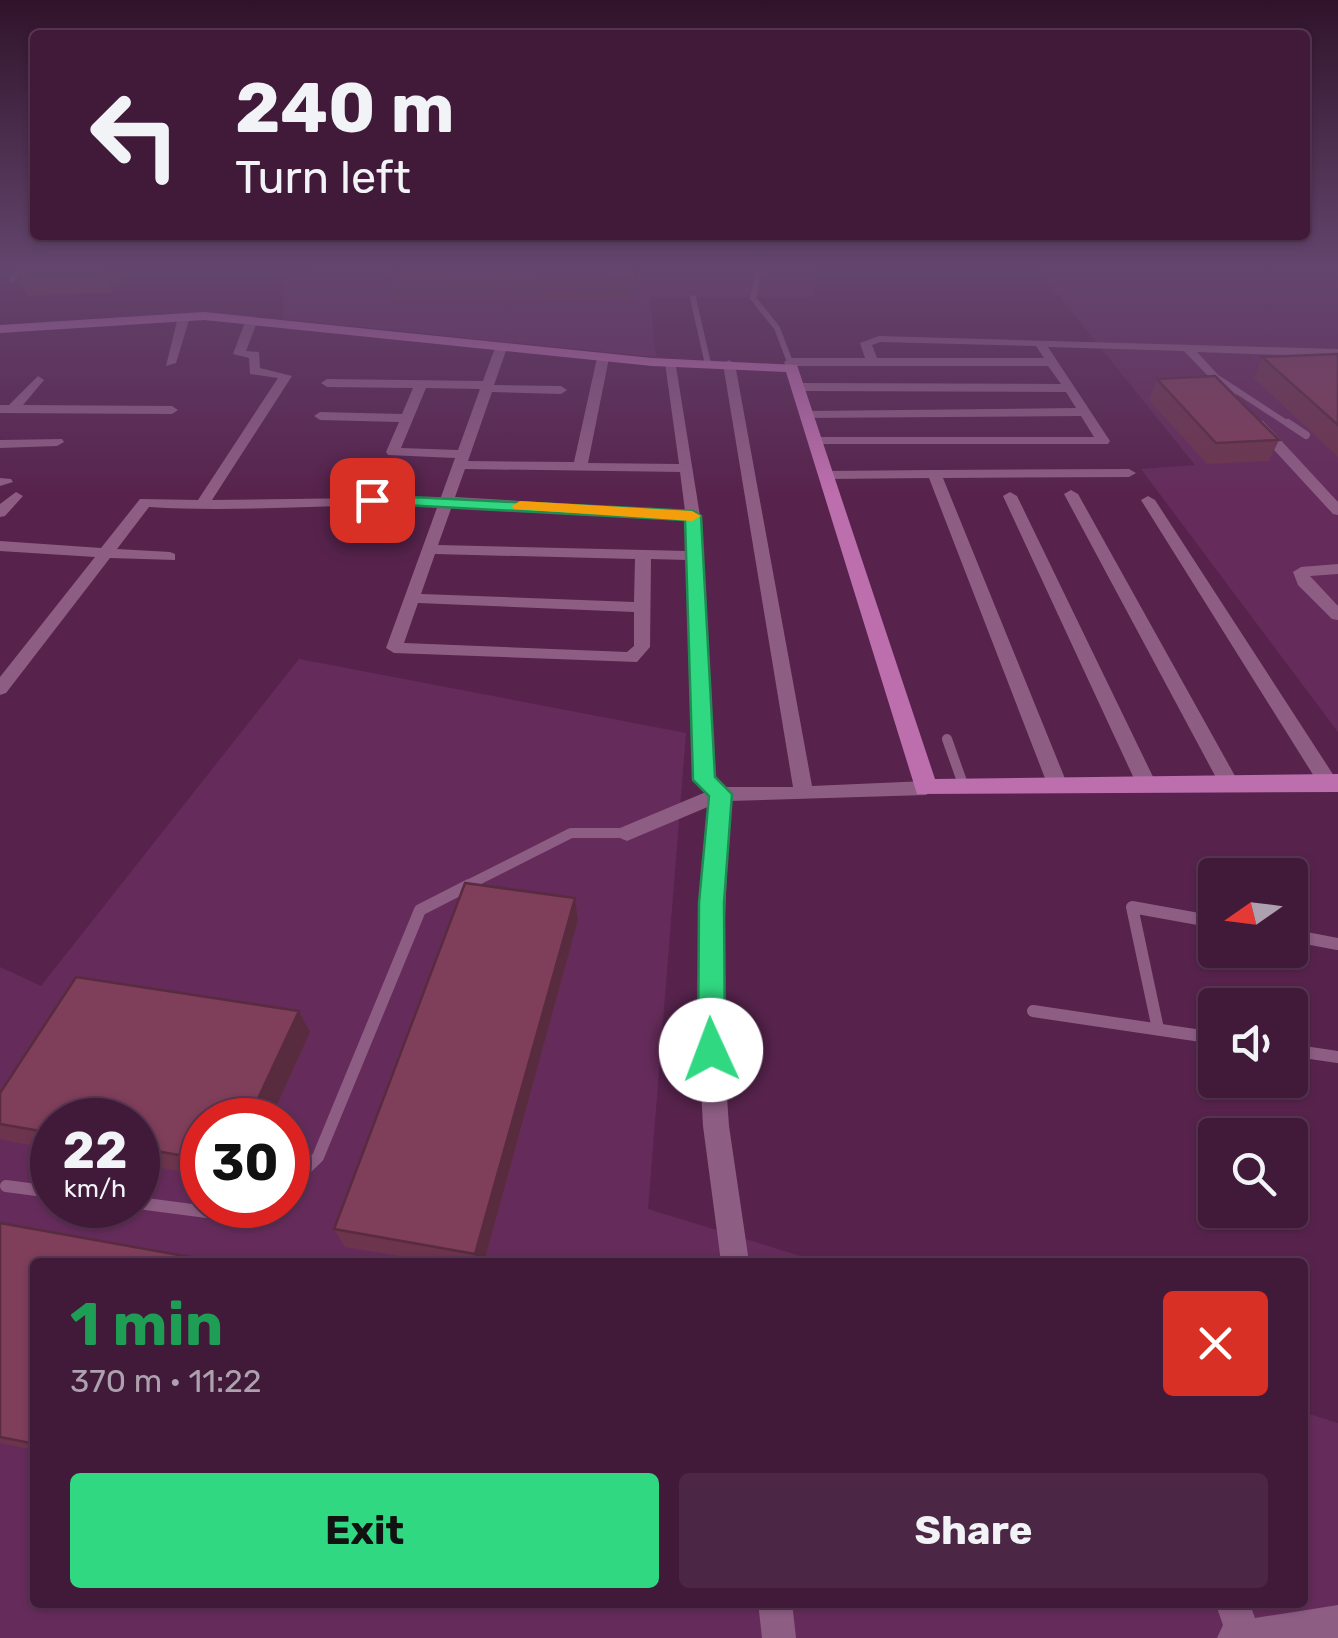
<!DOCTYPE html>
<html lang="en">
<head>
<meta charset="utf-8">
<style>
	:root { --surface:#411a3a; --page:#4c2745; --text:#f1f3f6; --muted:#aea1af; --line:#5a3854; --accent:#31d882 }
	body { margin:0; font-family:Rubik,sans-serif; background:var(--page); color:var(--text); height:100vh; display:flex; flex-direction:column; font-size:38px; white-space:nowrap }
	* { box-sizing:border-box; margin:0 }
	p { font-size:32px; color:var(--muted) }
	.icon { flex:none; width:55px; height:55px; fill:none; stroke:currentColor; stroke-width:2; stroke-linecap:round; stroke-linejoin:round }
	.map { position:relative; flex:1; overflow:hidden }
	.side { position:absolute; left:30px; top:1258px; width:1278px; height:350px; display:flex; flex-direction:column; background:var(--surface); border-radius:10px; box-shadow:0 2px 8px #0004,0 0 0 2px var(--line) }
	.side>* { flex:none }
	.guide { position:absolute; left:30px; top:30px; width:1280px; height:210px; border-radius:10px; box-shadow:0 2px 8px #0004,0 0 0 2px var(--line); background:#411a3a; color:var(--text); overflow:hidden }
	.needle { width:65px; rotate:256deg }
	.tools { position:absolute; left:1198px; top:858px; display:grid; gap:20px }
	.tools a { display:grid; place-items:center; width:110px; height:110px; border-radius:10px; background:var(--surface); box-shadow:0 2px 8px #0004,0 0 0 2px var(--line); font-size:50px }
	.speed { position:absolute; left:30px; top:1098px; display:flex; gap:20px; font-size:50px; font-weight:700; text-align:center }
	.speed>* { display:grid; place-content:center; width:130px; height:130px; border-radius:50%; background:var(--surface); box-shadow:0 2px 8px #0004,0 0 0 2px var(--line); line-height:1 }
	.speed small { font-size:25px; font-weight:400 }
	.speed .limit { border:15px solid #d22; background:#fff; color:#111 }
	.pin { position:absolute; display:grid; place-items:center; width:85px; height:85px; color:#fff; margin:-42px; border-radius:20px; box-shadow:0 5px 15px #0006 }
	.me { position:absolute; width:110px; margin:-55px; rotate:358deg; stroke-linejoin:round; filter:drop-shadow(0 0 8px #0008) }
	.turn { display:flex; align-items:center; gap:35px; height:210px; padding:0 40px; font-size:45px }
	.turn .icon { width:130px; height:130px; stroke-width:2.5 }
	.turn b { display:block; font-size:70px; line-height:85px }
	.round { display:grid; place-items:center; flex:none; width:105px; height:105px; border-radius:10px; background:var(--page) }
	.head { display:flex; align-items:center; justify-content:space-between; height:170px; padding:0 40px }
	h1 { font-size:60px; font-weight:700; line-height:75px; color:#1e9e55 }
	.cta { display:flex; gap:20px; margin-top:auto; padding:20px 40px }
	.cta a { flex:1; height:115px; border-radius:10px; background:var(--accent); color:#111; font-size:40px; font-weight:700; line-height:115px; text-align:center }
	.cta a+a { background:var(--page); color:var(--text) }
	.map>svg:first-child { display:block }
	.built { fill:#652c5b; fill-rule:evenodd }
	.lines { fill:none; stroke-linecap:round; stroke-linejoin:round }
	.lane-far4 { stroke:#8e5d84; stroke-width:6 }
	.lane-far3 { stroke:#8e5d84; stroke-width:8 }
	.lane-far2 { stroke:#8e5d84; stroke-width:10 }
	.lane-far1 { stroke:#8e5d84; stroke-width:12 }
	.lane { stroke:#8e5d84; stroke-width:15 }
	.street { fill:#8e5d84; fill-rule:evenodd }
	.secondary { fill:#bd6fad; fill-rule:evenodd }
	.wall { fill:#6d354d }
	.shaded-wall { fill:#592b3f }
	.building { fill:#7f3e5a; stroke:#592b3f; stroke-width:2.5 }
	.route { fill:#31d882; stroke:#208c54; stroke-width:2.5 }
	.slow { fill:#f59e0b }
</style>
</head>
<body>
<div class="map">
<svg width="1338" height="1638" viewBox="0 0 1338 1638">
	<rect width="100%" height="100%" fill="#57234d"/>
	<!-- built -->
	<path class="built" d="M356,265H818L814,297H650L656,357L283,319L284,270Z
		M1034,265H1338V732L1141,469L1195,465Z
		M299,659L686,733L648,1209L820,1262H35V1602H1302L1303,1412L1338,1423V1638H0V967L41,986ZM52,1120H138V1205H52ZM202,1120H288V1205H202Z"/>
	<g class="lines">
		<!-- lane-far4 -->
		<path class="lane-far4" d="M760,265L753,298L777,328L790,362
			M12,279L26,265
			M693,298L708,364
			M1219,379L1291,426"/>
		<!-- lane-far3 -->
		<path class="lane-far3" d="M1288,423L1306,435"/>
		<!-- lane-far2 -->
		<path class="lane-far2" d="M947,739L964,787
			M464,887L571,833H626"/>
		<!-- lane-far1 -->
		<path class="lane-far1" d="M1290,935L1338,944
			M1033,1011L1215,1038
			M1158,1029L1132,907L1215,922
			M1290,1050L1338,1057
			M6,1186L52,1192
			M288,1186L318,1157L420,910L469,885
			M138,1203L253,1218
			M254,1218L267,1205"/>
		<!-- lane -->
		<path class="lane" d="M233,1215H257"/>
		<!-- street -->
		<path class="street" d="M184,314L190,317L176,363L166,366L178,317Z
			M251,319L257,322L246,351L259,352L260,368L292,376L212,500L441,497L455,458L388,455L386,452L399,422L320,420L314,416L320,412L402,414L413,388L327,387L321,383L327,379L483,381L495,348L501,345L507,348L494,385L561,386L567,390L561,394L492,392L468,461L574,462L597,358L603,354L609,358L588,463L679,464L665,363L675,360L700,516L714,777L725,787H793L723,364L729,360L735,364L812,786L926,781L936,788L926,795L730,801L721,1011L729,1126L749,1262H721L703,1126L697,1011L710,806L627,841L620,838L617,833L620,828L706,792L694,780L687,560L651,559L650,647L637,662L394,653L386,648L438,505C341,503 244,513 149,507L117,549L170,552L175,554V560L110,558L6,693L0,695V677L95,557L0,551V541L101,548L140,499L198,500L278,378L250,374L249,358L233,354L245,322ZM426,388L480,389L458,450L401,448ZM465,469L680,472L685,511L455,497ZM452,506L686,520L687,551L438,545ZM435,554L635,559L634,602L421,594ZM418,603L634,612V646L627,652L404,643Z
			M879,336L1338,349V357L1197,352L1235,393L1237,396L1231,400L1184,351L1048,347L1110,441L1108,444H810V438L815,437H1094L1081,416L801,418V412L806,411L1076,408L1066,392L797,391L791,387L797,383L1061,384L1048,366H797L796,371H788L784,362L790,358H865L860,343ZM880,342L1036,346L1044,358H877L872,345Z
			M38,376L44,380L23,405L172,406L178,410L172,414L0,413V405H9Z
			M1253,421H1263L1338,502V515L1333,514L1253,427Z
			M62,439L64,442L57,446L0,448V440Z
			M934,470L1129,469L1136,473L1129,477L943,478L1068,786L1065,791H1051L1048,786L929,478L826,479L819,475L826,471Z
			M0,478L11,479L13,482L0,486Z
			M1071,490L1078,494L1240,785L1237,790L1230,792L1220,785L1064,494Z
			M16,492L23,496L5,516L0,517V504Z
			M1010,492L1017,496L1157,785L1154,790L1147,792L1137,785L1003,496Z
			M1148,496L1155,500L1336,779V789H1322L1141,500Z
			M1338,564V574L1310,576L1338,606V620L1332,619L1298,585L1293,572L1301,567Z
			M758,1602H792L796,1638H762Z
			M1215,1602H1249L1255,1618L1338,1605V1638H1217L1223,1625Z"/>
		<!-- secondary -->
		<path class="secondary" d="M204,312L652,358L797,365L935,779L1338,774V792L917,794L786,372L652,366L204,320L0,333V325Z"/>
	</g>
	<!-- wall -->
	<path class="wall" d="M132,265L112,293L27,296L18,276Z
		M636,265V300L392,302L389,283Z
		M1338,354V457L1254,378L1262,357Z
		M1157,379L1279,440L1269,461L1207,464L1149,400Z
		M575,898L578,920L484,1262H434L345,1247L334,1229Z
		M299,1011L310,1032L270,1120H202V1175L138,1164V1120H52V1149L3,1140L0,1138V1093Z
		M0,1223L35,1262V1450L0,1443Z"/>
	<!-- shaded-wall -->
	<path class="shaded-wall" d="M111,265H132L112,293L104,274Z
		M575,898L578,920L484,1262H478L475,1254Z
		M299,1011L310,1032L270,1120H248Z"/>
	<!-- building -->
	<path class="building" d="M28,265H111L104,274L18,276Z
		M396,265H636V280L389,283Z
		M1338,354V425L1262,357Z
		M1215,376L1279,440L1216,443L1157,379Z
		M465,883L575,898L475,1254L334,1229Z
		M76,977L299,1011L248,1120H202V1159L138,1148V1120H52V1133L0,1124V1093Z
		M0,1223L218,1262H35V1444L0,1437Z"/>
	<!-- sky -->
	<linearGradient id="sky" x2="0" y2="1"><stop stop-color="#30132a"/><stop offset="0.54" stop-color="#63456d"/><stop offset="1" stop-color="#63456d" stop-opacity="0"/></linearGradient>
	<rect width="1338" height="495" fill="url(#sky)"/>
	<!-- route -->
	<path class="route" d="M372,495L693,511L701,516L715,777L732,794L724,903L725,1050L721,1058L711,1062L702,1058L698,1050L699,903L709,796L693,780L685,520L366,503V497Z"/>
	<!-- slow -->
	<path class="slow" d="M520,501L692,511L701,516L692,521L514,509L512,506Z"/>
</svg>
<div class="tools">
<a><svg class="needle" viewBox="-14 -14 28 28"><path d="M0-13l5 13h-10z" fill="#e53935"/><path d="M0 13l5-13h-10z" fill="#aea1af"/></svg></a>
<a><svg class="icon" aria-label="sound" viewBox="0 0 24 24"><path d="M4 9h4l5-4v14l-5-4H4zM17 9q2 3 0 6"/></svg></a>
<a><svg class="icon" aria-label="search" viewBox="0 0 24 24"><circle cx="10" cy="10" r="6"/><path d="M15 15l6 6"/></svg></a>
</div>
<div class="speed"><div>22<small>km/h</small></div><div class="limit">30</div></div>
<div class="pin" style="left:372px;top:500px;background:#d93025"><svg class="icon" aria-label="arrive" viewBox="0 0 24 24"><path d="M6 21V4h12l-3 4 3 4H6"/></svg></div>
<svg class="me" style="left:711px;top:1050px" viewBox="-20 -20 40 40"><circle r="19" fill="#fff"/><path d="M0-13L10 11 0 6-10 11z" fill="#31d882"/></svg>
<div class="guide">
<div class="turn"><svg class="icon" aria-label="left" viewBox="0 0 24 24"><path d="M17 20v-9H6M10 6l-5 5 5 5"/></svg><div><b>240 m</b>Turn left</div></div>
</div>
<section class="side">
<div class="head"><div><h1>1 min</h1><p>370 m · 11:22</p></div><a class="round" style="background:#d93025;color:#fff"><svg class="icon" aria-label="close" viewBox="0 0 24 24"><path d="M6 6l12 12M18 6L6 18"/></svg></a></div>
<div class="cta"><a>Exit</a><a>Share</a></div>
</section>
</div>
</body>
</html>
